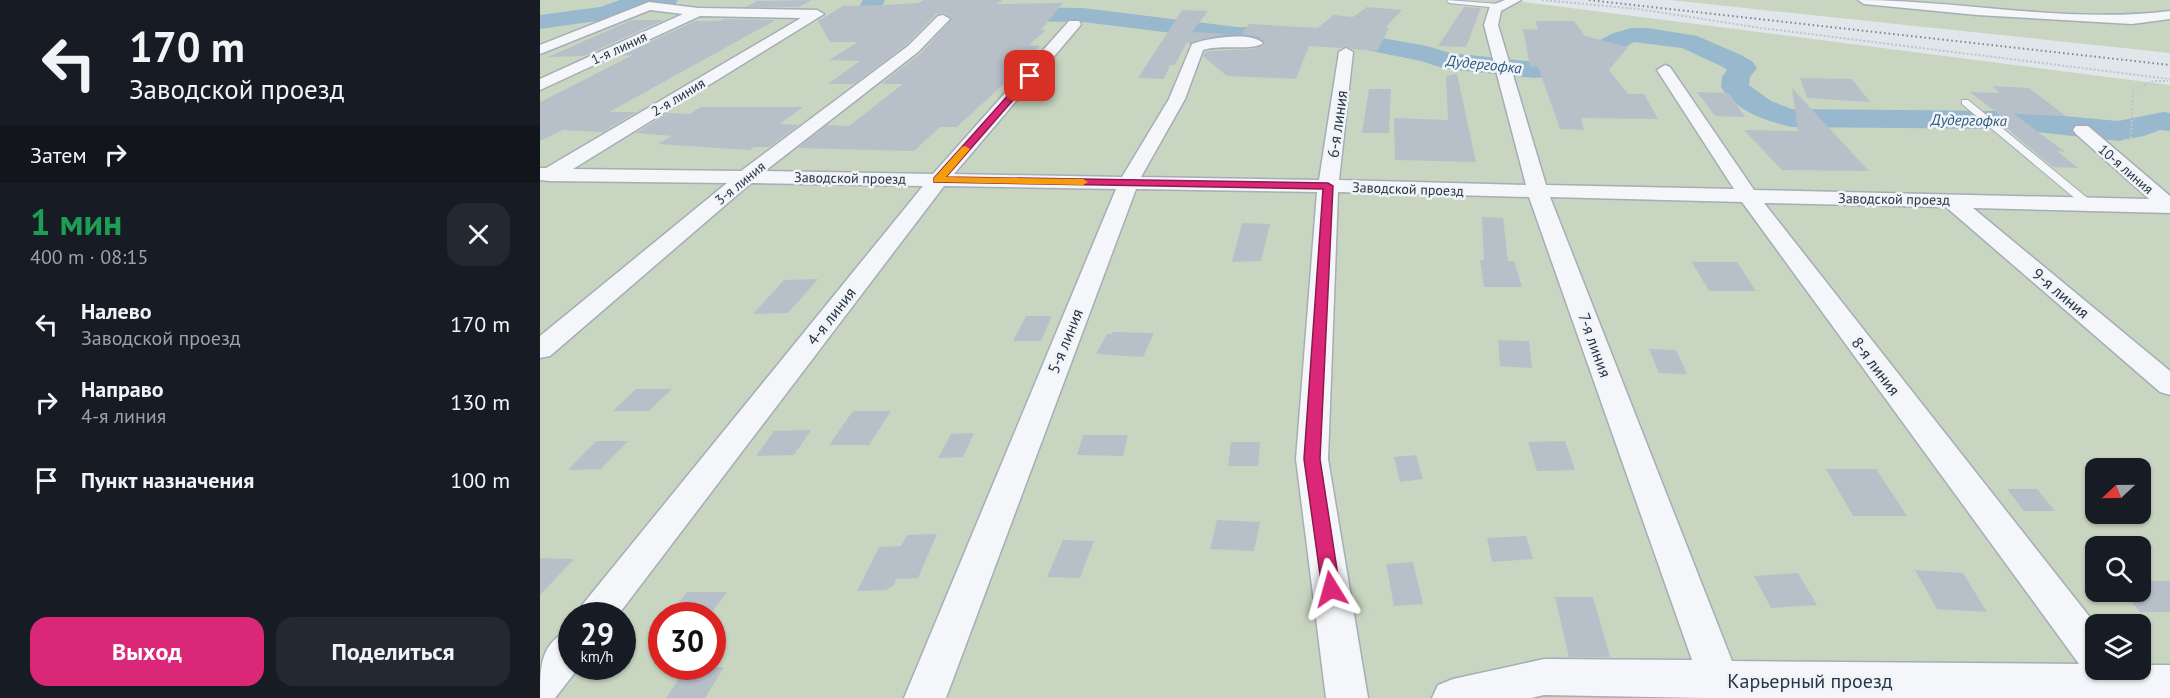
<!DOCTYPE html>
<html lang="ru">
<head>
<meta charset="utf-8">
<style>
	:root { --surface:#171b24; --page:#242831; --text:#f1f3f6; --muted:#9ea1a6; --accent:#db2777 }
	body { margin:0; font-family:"PT Sans",sans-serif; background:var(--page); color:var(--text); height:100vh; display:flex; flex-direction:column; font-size:22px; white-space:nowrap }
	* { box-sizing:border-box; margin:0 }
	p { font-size:20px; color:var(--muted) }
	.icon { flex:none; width:33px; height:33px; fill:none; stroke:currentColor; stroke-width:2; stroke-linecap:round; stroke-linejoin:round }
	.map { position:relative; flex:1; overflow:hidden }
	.side { display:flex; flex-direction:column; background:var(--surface); width:540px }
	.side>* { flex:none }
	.guide { background:#171b24; color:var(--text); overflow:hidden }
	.needle { width:39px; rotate:248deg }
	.buttons { position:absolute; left:1545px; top:458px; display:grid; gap:12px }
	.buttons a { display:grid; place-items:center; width:66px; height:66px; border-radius:12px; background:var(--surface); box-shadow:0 2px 4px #0004; font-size:30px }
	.speed { position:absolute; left:18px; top:602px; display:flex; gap:12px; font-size:30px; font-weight:700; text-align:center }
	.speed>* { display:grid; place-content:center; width:78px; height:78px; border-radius:50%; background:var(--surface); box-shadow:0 2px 4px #0004; line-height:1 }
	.speed small { font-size:15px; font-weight:400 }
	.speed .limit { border:9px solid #d22; background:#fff; color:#111 }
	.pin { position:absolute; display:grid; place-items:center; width:51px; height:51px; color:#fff; margin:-26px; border-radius:12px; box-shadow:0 3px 9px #0006 }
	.me { position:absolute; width:66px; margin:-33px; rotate:352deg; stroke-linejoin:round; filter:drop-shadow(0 0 4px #0008) }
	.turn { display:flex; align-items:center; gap:21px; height:126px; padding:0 30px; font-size:27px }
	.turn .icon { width:78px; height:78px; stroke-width:2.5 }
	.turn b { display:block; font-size:42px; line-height:51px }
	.then { display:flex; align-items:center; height:57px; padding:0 30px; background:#0003; gap:12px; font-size:22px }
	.round { display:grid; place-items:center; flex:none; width:63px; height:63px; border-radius:18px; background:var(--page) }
	.summary { display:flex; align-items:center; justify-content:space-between; height:102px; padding:0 30px }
	h1 { font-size:36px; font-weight:600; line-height:45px; color:#1e9e55 }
	.cta { display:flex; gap:12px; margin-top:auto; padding:12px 30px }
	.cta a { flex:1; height:69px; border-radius:18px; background:var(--accent); color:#fff; font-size:24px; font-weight:600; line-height:69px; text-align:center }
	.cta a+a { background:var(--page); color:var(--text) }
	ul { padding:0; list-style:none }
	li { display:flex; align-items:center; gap:18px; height:78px; padding:0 30px }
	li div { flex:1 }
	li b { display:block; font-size:22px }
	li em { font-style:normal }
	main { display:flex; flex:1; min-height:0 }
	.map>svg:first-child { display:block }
	.green { fill:#c8d6c1; fill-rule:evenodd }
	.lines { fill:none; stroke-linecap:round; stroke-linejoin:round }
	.river { fill:#98b8ce; fill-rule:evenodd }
	.building { fill:#b7bfc9 }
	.service-casing { stroke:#a5adb6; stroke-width:2 }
	.minor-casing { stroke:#a5adb6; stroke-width:3 }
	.path { stroke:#bfc4ca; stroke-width:2; stroke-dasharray:2 2; stroke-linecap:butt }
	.service { fill:#f4f6f9; fill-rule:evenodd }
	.minor { fill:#f4f6f9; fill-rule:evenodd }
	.rail { stroke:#788796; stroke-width:2; stroke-dasharray:1.5 3; stroke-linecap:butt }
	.route { fill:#db2777; stroke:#8e194d; stroke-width:1.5 }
	.slow { fill:#f59e0b }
	.labels { text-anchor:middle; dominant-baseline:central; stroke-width:5; stroke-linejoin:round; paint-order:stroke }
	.far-street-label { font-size:14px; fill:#273544; stroke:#f0f4f8 }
	.far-water-label { font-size:15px; font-style:italic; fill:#2d597d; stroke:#f0f4f8 }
	.street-label { font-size:16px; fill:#273544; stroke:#f0f4f8 }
	.near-street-label { font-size:20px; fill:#273544; stroke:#f0f4f8 }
</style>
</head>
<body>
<main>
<section class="side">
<div class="guide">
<div class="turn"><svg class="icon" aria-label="left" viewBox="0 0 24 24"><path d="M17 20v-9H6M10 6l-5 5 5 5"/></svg><div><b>170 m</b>Заводской проезд</div></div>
<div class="then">Затем<svg class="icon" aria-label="right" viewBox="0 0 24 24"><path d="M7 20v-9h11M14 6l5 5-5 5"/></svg></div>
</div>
<div class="summary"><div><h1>1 мин</h1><p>400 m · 08:15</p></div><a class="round"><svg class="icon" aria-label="close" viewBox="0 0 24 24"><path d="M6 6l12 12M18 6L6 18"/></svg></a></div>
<ul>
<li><svg class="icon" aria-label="left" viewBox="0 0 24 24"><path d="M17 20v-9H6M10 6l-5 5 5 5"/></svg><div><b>Налево</b><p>Заводской проезд</p></div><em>170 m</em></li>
<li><svg class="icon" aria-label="right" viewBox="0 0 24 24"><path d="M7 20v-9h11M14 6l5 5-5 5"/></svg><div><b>Направо</b><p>4-я линия</p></div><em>130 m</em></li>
<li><svg class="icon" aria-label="arrive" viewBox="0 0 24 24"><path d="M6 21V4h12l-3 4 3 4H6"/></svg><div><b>Пункт назначения</b></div><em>100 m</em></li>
</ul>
<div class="cta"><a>Выход</a><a>Поделиться</a></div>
</section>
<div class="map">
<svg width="1630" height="698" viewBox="0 0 1630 698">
	<rect width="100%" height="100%" fill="#e1e6eb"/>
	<!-- green -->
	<path class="green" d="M0,0H969L1630,85V698H0ZM1556,468H1600V513H1556ZM1556,546H1600V591H1556ZM32,615H82V666H32ZM122,615H172V666H122ZM1556,624H1600V669H1556Z
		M1130,0H1630V53Z"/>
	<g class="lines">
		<!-- river -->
		<path class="river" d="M80,0H138L135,5L91,11L64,20L0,29V15L60,7Z
			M323,0H345L335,21C348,23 360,18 373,21L376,26L373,31L348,37L315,31L311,20Z
			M447,7L543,8L697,27L786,28L887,46L910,53L995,62L1026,59L1071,34L1091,28H1108L1157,36L1201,55L1213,62L1217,68L1210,77L1209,85L1231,101L1252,109L1469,111L1578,121L1623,112L1630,113V131L1620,130L1604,136L1578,141L1469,129L1251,127C1223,120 1198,112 1181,87L1182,77L1187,70L1183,67L1142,48L1094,42L1042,73L995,78L906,69L881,61L786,42L697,41L543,22L447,21L439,19L435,14L439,9Z"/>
	</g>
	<!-- building -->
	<path class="building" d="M272,0L259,7H206L217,1Z
		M384,0H463L456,4L523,3L501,30H506L489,45L500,46L464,80H468L417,127H400L374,151L258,148L287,125L309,126L363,84H341L380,54L412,19L404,13L396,14L367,44L314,84H288L320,61L289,60L318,42H290L278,21L303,6L346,5L378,3Z
		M827,7L862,10L846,27L849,28L837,51L812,49L807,46L801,48L769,46L756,79L687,76L663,56L665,52L670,51L713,49L724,45L725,42L718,37L701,34L709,24L777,28L776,29L794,15L813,17Z
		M924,7L941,8L926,47L898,46Z
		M642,10L668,11L652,32L689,34L658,40L650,44L647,42L635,65H630L624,79L598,78Z
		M184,19L236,20L69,112H96L63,132L23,130L0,141V102L93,55L80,56L155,21H179Z
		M92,20H124L44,56L8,57Z
		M996,21H1034L1045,36L1088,47L1069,70L1088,94H1104L1118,119L1041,118L1044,130L1020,129L998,67L990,66L983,29L998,30Z
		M917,74L936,162L855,160L854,118L908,120L906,76Z
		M1260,78L1312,79L1330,102L1267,98Z
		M1452,86L1489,88L1526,116L1474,114L1525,152L1517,151L1538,168L1513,167L1473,134L1456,112L1430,92L1460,93Z
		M1252,88L1329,171L1242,170L1204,130L1258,131Z
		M829,89H851L849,133H822Z
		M1157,92L1189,93L1205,117L1175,116Z
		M161,107H263L240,124L259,125L229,147H214L210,150L118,144L132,136L96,133L128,113L150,114Z
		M942,217L963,218L968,261H974L982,287H944L940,260H944Z
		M702,223L730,224L721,261L692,262Z
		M1152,262H1197L1216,291H1169Z
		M278,279L248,313L213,314L244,280Z
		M486,316H512L501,341H473Z
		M573,332L614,333L603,357L556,354L567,334H572Z
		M958,340L989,341L992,368L960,366Z
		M1109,349L1136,350L1147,374L1119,373Z
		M96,389H132L109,411H73Z
		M313,411H351L329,445H289Z
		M271,430L254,455L216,456L234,431Z
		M434,433L423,457L398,458L411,434Z
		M543,435H588L583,456L537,455Z
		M56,441H88L61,469L28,470Z
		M1025,441L1035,470L997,471L988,442Z
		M691,442H720L718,466H688Z
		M876,455L883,479L860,482L854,457Z
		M1286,469H1336L1367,516H1313Z
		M1467,489H1497L1515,511H1484Z
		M677,520L720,522L714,551L670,549Z
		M397,534L378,578L356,579L354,585L346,590L317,591L339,547L361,546L367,535Z
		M986,536L993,559L952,562L947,538Z
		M523,540L554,541L540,578L507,577Z
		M0,558L34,559L0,595Z
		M873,562L883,604L854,606L846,564Z
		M1375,570L1423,573L1447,612L1397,609Z
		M1258,573L1277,605L1231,608L1214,576Z
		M1600,581H1630V612H1600L1583,591H1600Z
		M147,592H187L170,615H130Z
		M1015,597H1053L1070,657H1029Z
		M184,667L165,698H126L146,668Z"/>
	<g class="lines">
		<defs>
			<path id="service" d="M907,0L959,4L962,6L959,8L909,3Z
				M1422,100H1428L1551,201V205H1543L1422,104Z"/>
			<path id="minor" d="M965,0H981L961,11L958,25L1006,185L1194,189L1117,70L1125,65L1130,67L1214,190L1609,199L1536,134L1533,130L1536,126H1548L1630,196V213L1433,208L1630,371V395L1620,392L1406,207L1224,203L1556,625V669H1600V665H1630V698H1165L1004,695L991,698H892L898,685L913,679L1004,659L1152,660L989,197L798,192L788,459L828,698H786L756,459L777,192L596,189L406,698H364L576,189L404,186L78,615H37L43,604L383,186L211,183L10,356L0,358V336L187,183L9,181L0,180V168H6L261,18L160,16L0,90V79L143,14L110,10L0,54V45L109,2L158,8L277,10L284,14L33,169L201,171L368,46L398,16L403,15L410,19L378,52L225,171L393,174L529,21H539L541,24L539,27L414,174L582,177L629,99L652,44C667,38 711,31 723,43C715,51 679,44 663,50L645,99L601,177L779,180L799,52L806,48L813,52L799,180L986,185L944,25L950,6ZM1010,197L1202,202L1539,664L1192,661Z
				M1318,0C1420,0 1529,24 1630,11V19L1592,24L1437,15L1324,4Z
				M32,629V666H40L15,698H0C0,666 0,642 32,629Z"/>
		</defs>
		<!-- service casing -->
		<use href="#service" class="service-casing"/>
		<!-- minor casing -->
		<use href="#minor" class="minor-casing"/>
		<!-- path -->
		<path class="path" d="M1002,0L1098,9L1221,28L1630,79
			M1584,139H1591L1593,90L1614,81H1628"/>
		<!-- service -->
		<use href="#service" class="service"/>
		<!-- minor -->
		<use href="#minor" class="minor"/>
		<!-- rail -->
		<path class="rail" d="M1049,0L1630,65"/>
	</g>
	<!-- route -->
	<path class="route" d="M487,74L494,76L406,177L788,183L793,186L780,459L800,589L798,595L791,597L784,595L782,589L764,459L783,189L394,182V178Z"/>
	<!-- slow -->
	<path class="slow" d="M425,146L430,149L406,177L543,179L548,182L543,185L394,182V178L422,147Z"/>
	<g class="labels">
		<!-- far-street labels -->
		<g class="far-street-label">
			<text transform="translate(79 48) rotate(-25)">1-я линия</text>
			<text transform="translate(138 97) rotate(-31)">2-я линия</text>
			<text transform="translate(1586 169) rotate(41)">10-я линия</text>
			<text transform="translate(310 178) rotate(1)">Заводской проезд</text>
			<text transform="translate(200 183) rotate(-39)">3-я линия</text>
			<text transform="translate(868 189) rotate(2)">Заводской проезд</text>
			<text transform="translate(1354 199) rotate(1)">Заводской проезд</text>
		</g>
		<!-- far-water labels -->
		<g class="far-water-label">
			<text transform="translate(944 64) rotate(6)">Дудергофка</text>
			<text transform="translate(1429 120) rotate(1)">Дудергофка</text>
		</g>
		<!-- street labels -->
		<g class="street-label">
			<text transform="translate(797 124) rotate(-82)">6-я линия</text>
			<text transform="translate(1521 293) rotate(40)">9-я линия</text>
			<text transform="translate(291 316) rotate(-52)">4-я линия</text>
			<text transform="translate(525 341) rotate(-68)">5-я линия</text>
			<text transform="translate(1055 345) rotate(70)">7-я линия</text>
			<text transform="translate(1336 366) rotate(53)">8-я линия</text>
		</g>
		<!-- near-street labels -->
		<g class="near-street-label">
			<text x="1270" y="681">Карьерный проезд</text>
		</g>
	</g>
</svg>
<div class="buttons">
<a><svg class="needle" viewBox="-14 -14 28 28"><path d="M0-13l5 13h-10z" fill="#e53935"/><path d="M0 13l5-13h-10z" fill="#9ea1a6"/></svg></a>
<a><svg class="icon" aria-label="search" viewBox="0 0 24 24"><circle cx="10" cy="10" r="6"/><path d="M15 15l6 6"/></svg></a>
<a><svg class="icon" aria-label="layers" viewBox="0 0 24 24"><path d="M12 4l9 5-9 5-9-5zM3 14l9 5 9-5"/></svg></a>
</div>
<div class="speed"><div>29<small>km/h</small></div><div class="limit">30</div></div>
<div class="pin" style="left:490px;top:76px;background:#d93025"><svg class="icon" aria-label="arrive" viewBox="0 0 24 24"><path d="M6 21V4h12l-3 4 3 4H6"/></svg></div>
<svg class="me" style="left:791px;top:589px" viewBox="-20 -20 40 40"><path d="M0-17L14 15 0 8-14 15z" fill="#db2777" stroke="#fff" stroke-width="4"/></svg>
</div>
</main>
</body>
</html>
